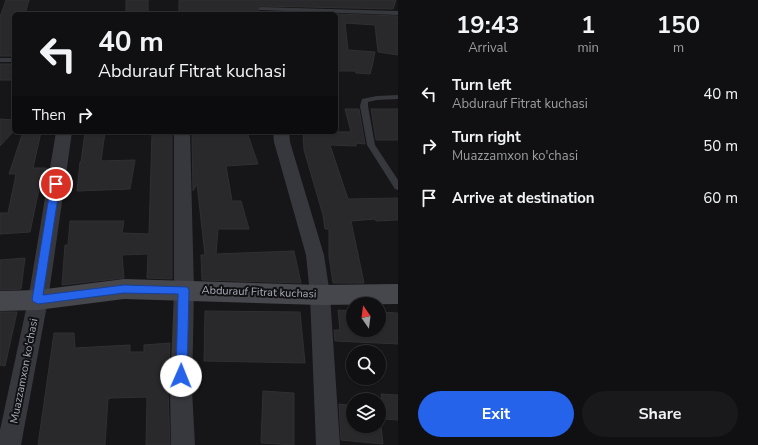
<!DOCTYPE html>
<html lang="en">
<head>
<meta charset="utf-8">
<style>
	:root { --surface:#101012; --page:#19191b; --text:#f1f3f6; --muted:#9c9d9f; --line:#303032; --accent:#2563eb }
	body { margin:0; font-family:"Nunito Sans",sans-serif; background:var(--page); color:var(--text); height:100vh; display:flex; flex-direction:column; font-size:15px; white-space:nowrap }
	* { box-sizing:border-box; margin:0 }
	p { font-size:13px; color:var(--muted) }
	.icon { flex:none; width:22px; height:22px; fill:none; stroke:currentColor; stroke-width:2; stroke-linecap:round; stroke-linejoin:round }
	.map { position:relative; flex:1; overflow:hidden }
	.details { display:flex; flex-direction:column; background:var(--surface); width:360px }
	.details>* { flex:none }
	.banner { position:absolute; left:12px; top:12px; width:326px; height:122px; border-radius:6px; box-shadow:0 1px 3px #0004,0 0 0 1px var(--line); background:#101012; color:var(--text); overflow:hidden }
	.needle { width:26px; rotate:346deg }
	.controls { position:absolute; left:346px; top:297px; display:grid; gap:8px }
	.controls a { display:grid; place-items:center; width:40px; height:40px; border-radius:50%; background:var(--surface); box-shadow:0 1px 3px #0004,0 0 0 1px var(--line); font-size:20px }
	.pin { position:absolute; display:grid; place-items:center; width:34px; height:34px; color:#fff; margin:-17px; border:2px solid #fff; border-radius:50%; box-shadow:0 1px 4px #0007 }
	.me { position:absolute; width:44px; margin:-22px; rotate:1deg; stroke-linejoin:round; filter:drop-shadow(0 0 3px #0008) }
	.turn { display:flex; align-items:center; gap:14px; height:84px; padding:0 20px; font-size:18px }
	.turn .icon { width:52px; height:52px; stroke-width:2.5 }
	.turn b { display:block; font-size:28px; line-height:34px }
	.then { display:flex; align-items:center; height:38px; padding:0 20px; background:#0003; gap:8px; font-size:15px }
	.eta { display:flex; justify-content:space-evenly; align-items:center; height:68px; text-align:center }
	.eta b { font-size:24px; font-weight:700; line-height:28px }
	.action { display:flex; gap:8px; margin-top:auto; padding:8px 20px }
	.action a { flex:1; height:46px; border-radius:24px; background:var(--accent); color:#fff; font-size:16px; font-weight:700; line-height:46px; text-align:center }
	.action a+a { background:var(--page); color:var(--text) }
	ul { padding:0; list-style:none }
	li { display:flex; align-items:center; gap:12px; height:52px; padding:0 20px }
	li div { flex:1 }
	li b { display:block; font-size:15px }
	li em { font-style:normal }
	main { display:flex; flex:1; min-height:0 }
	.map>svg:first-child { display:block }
	.building { fill:#29292c; stroke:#303034 }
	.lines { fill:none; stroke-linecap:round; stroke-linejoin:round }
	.lane { fill:#37383d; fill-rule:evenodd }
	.street { fill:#37383d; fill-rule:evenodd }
	.secondary { fill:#45474d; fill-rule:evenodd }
	.route { fill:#2563eb; stroke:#184099 }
	.labels { text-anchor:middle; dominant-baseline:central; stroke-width:4; stroke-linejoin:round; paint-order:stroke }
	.street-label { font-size:11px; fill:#a8adb8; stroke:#111113 }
</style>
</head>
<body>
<main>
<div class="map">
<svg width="398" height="445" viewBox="0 0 398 445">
	<rect width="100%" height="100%" fill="#161618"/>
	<!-- building -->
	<path class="building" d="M6,0H29L25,14H14V56H0V17Z
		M126,0H148V14H126Z
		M179,0H396L393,9L261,6L258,8L259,12L328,14L179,13Z
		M336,14L398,16V55L378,52L375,25L345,23L348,50L375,52L372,67L370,74L356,73L355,71H336Z
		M0,64H14V80H0Z
		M345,109H359L365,144L356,143V146L330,145L348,199L398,198V220L376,221L375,219L351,221L364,283H333L329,256V229H325L323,215L304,150L303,132H351Z
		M371,109H398V140H376Z
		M0,119L14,120V131L0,146Z
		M23,132H41L33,168H47L41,189H39L30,232L0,234V213H8L16,174H9Z
		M85,132H105L101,161L135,160L130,189L77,191L80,162H81Z
		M192,132H247L258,164L226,166L232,201H241L249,229H218L216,254L294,251L301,283L202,280L201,255H205L197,184L193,191Z
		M152,133H172V279L147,278L148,254L122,255L124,278L62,285L65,245H68L70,221H124L122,233L149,234Z
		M25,258L21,289L0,290V260Z
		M338,310L353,311V330H379V312L398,313V344L335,341L334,330H340Z
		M205,311L300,312L305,363L204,361Z
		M0,312H17L5,366L0,365Z
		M54,333H74L75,348L130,345V352H144V345L170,343L168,390L170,445H146L147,397L111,398L108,399L105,445H38Z
		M263,391L294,393V445L261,443Z
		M381,394L398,395V420L384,419Z
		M339,404L353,406V426H381L383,444L341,440Z"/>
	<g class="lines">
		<!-- lane -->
		<path class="lane" d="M261,7L398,11V15L259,10V8Z
			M0,58H14V62H0Z
			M398,95V99L377,100L368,102V106L375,145L398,180V190L395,189L367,145L360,106L362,99L377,96Z"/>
		<!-- street -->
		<path class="street" d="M56,132H72L48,300L21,445H0V430L28,300Z
			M174,132H190L194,290L192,390L195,445H171L170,390L174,290Z
			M273,132H289L290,142L324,255L330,295L340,445H316L310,295L306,255L274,142Z"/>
		<!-- secondary -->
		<path class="secondary" d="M124,279L320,285L398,284V304L320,305L124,299L38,310L0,311V291L38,290Z"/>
	</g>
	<!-- route -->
	<path class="route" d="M56,181L60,184L43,295L124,285L187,287L189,290L187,376L185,379L181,381L177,379L176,376L178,294L124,293L38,304L34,302L32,300L51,184Z"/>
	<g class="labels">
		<!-- street labels -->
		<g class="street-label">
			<text transform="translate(259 292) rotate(2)">Abdurauf Fitrat kuchasi</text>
			<text transform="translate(24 371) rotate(-79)">Muazzamxon ko'chasi</text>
		</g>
	</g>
</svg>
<div class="controls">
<a><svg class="needle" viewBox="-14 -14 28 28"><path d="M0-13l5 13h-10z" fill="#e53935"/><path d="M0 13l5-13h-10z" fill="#9c9d9f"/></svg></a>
<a><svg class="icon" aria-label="search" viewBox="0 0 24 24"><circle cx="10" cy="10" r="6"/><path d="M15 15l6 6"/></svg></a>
<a><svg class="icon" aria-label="layers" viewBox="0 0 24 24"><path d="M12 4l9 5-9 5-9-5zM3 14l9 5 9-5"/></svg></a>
</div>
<div class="pin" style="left:56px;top:184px;background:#d93025"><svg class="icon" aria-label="arrive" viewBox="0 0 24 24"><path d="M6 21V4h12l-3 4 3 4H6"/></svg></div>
<svg class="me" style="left:181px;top:376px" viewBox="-20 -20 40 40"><circle r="19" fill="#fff"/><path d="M0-13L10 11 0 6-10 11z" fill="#2563eb"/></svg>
<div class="banner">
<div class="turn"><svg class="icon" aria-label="left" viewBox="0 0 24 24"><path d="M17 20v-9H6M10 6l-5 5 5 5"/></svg><div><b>40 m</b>Abdurauf Fitrat kuchasi</div></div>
<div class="then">Then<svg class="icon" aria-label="right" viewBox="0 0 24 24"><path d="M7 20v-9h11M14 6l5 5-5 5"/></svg></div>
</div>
</div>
<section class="details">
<div class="eta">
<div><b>19:43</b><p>Arrival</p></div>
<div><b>1</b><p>min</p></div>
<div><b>150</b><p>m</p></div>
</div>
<ul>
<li><svg class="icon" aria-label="left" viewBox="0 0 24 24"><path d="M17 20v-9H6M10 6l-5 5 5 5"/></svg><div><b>Turn left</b><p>Abdurauf Fitrat kuchasi</p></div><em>40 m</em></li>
<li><svg class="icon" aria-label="right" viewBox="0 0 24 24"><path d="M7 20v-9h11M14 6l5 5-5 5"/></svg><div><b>Turn right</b><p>Muazzamxon ko'chasi</p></div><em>50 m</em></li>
<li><svg class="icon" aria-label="arrive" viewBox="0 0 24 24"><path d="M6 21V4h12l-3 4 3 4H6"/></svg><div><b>Arrive at destination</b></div><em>60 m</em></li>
</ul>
<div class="action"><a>Exit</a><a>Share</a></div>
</section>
</main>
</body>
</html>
